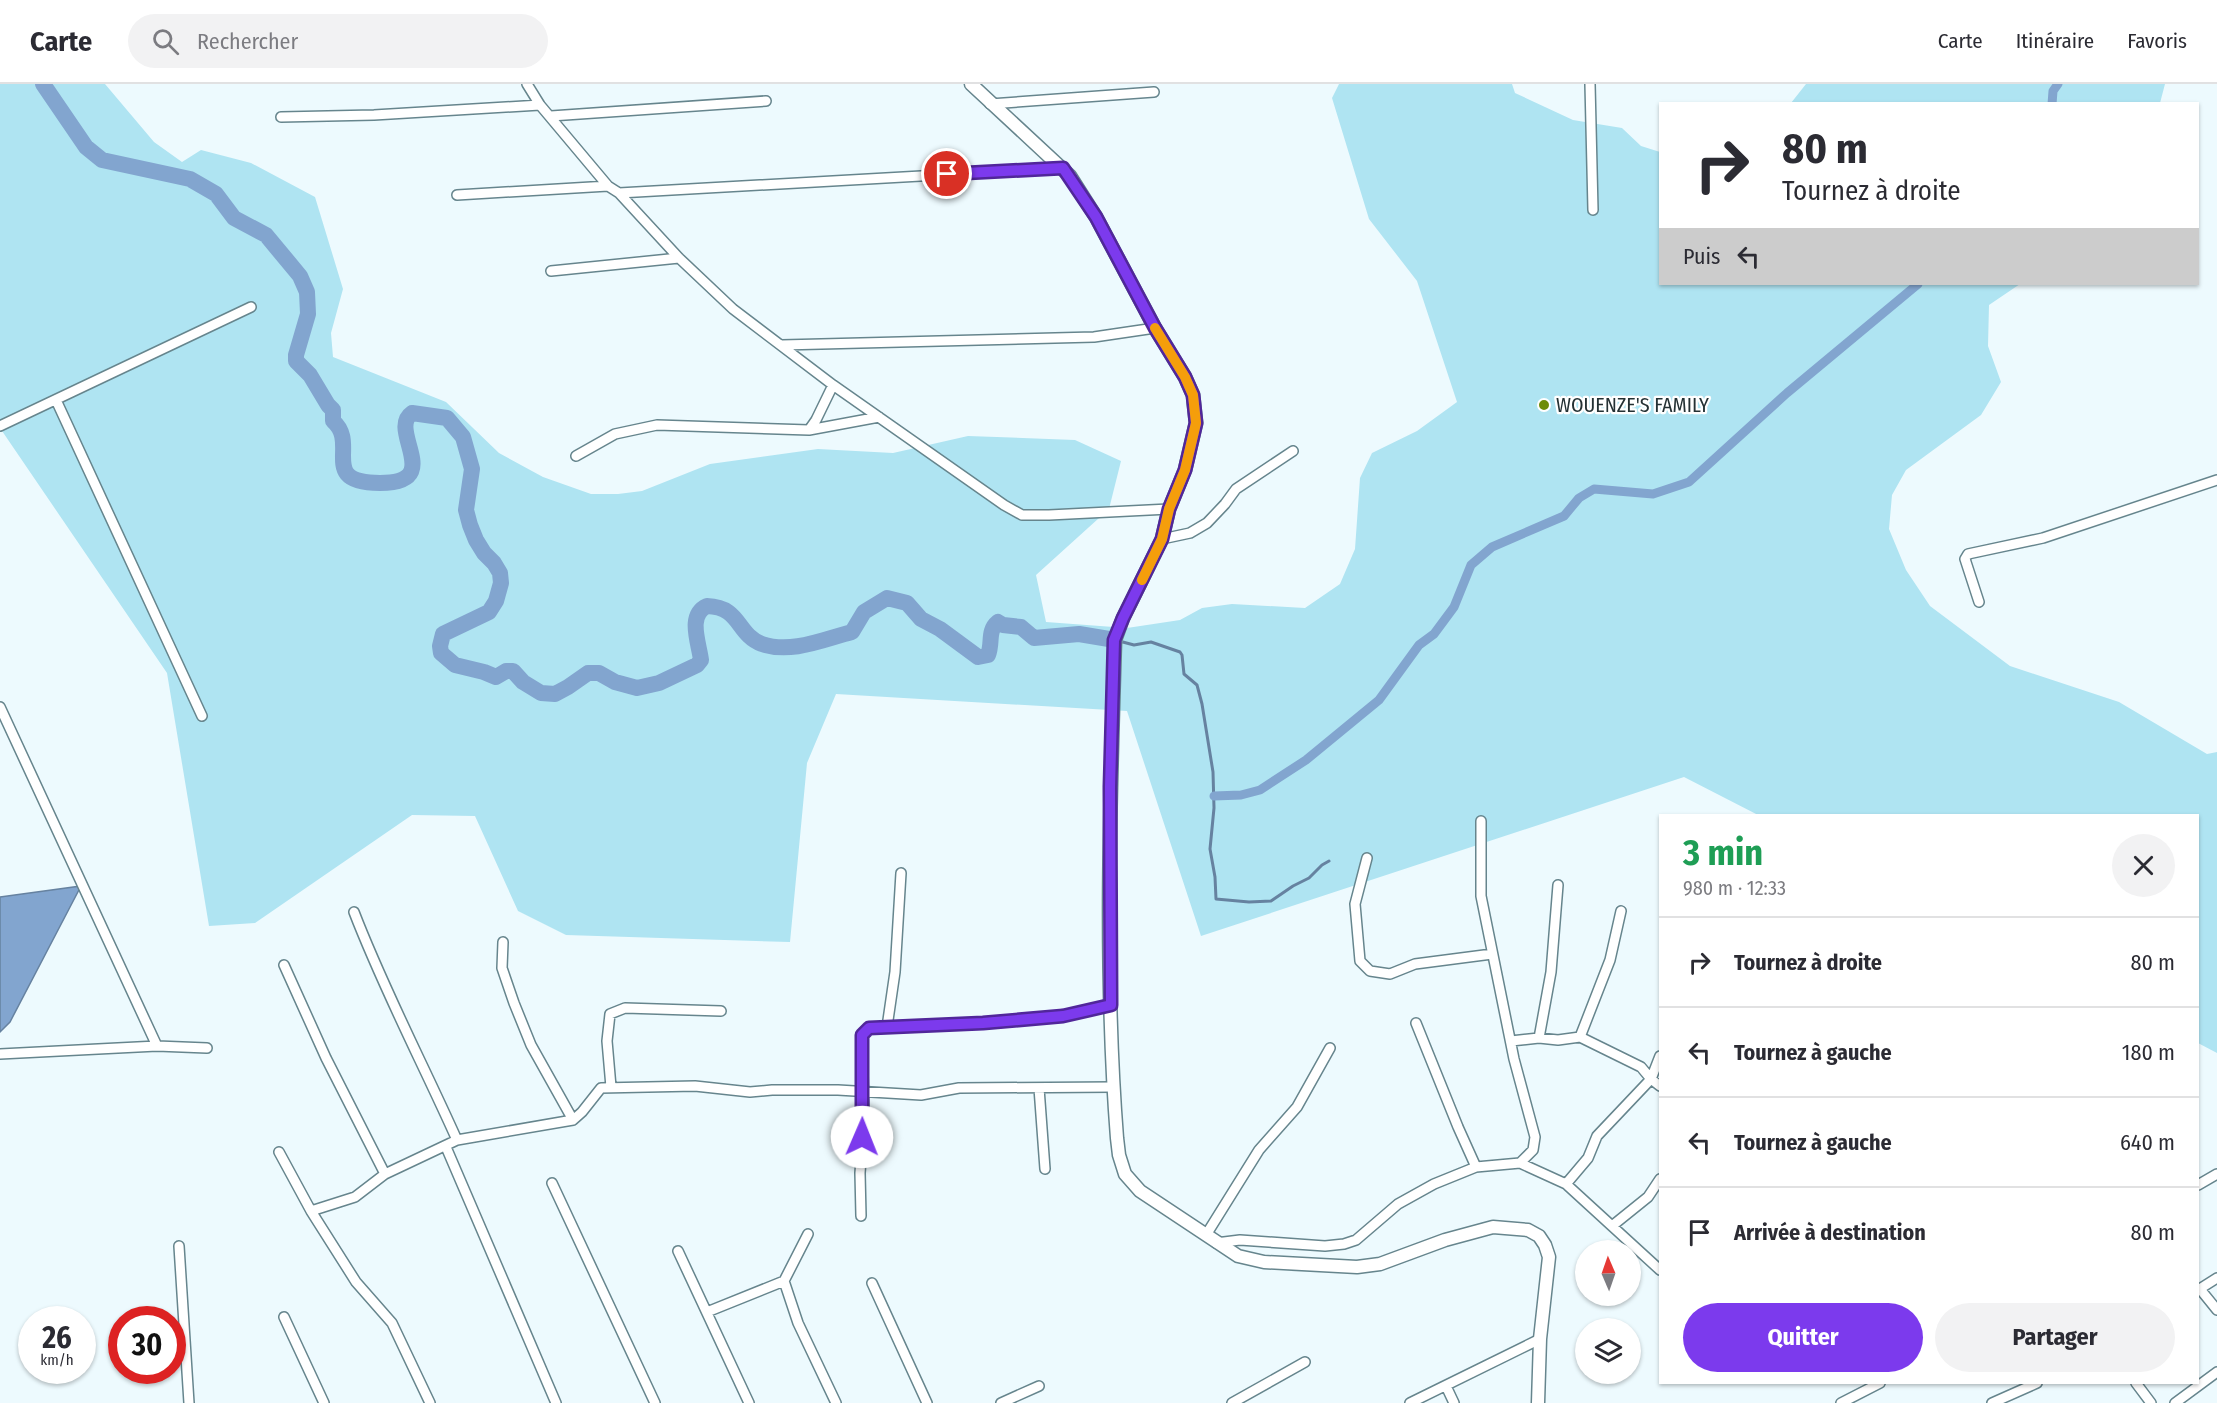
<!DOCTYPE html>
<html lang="fr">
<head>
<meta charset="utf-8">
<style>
	:root { --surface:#fff; --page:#f2f2f3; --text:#2b2b33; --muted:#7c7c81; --line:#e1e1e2; --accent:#7c3aed }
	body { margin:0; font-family:"Fira Sans Condensed",sans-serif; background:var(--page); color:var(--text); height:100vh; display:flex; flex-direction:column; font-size:22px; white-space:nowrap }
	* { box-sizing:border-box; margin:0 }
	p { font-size:20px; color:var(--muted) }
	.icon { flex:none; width:33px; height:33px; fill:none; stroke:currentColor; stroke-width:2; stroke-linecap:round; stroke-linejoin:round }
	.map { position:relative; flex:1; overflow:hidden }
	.details { position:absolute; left:1659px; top:730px; width:540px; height:570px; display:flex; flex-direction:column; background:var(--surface); border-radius:0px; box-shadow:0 2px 4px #0004 }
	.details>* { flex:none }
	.banner { position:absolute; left:1659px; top:18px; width:540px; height:183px; border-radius:0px; box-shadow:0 2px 4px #0004; background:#fff; color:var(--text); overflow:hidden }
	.needle { width:39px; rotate:358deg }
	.controls { position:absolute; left:1575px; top:1156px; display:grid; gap:12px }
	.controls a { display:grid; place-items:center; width:66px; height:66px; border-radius:50%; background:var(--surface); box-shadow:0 2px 4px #0004; font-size:30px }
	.speed { position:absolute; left:18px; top:1222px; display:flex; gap:12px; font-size:30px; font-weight:700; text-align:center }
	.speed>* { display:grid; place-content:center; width:78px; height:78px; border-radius:50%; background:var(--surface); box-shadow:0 2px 4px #0004; line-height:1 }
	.speed small { font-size:15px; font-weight:400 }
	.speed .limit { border:9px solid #d22; background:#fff; color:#111 }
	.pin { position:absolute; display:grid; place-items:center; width:51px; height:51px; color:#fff; margin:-26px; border:3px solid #fff; border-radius:50%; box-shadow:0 2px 6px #0007 }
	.me { position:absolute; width:66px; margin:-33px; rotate:1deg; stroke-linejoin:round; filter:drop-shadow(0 0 4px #0008) }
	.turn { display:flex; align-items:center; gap:21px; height:126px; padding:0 24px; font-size:27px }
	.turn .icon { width:78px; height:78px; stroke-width:2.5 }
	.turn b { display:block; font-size:42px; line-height:51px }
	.then { display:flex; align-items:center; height:57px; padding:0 24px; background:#0003; gap:12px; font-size:22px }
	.round { display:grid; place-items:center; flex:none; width:63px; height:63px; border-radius:32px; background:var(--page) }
	.overview { display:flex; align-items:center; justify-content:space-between; height:102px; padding:0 24px }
	h1 { font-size:36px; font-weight:700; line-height:45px; color:#1e9e55 }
	.primary-button { display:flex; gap:12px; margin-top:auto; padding:12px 24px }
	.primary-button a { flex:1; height:69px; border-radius:36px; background:var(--accent); color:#fff; font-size:24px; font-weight:700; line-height:69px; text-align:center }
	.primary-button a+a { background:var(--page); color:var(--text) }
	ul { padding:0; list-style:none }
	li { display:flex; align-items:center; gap:18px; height:90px; padding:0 24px; border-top:2px solid var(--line) }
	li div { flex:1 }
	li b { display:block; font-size:22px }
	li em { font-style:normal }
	header { display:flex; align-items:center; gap:36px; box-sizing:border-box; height:84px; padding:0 30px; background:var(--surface); border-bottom:2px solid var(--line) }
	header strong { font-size:28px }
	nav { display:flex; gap:33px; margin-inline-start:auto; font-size:21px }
	.search { width:420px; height:54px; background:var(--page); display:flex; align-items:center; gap:15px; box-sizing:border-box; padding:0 21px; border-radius:33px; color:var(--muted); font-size:22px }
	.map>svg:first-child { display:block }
	.green { fill:#afe4f2 }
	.water { fill:#82a5cf; stroke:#6682a0; stroke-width:1.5 }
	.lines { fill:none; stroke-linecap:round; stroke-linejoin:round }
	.stream { stroke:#6682a0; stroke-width:3 }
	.canal { stroke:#82a5cf; stroke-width:9 }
	.river { stroke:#82a5cf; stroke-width:16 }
	.minor-casing { stroke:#66858d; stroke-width:12 }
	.secondary-casing { stroke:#66858d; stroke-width:15 }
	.minor { stroke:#fff; stroke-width:9 }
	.secondary { stroke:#fff; stroke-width:12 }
	.route-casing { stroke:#51269a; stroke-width:15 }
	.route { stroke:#7c3aed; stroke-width:10 }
	.slow { stroke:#f59e0b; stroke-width:10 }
	.poi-dot { fill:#6d8b07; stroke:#fff; stroke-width:2 }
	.labels { text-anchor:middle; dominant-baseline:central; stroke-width:4.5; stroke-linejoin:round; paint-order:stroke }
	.poi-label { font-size:20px; fill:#243134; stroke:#fff; text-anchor:start }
</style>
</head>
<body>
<header>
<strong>Carte</strong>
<div class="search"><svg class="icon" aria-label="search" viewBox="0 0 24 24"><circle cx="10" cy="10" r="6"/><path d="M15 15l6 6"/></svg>Rechercher</div>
<nav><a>Carte</a><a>Itinéraire</a><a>Favoris</a></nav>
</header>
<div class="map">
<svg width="2217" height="1319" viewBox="0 0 2217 1319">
	<rect width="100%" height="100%" fill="#edfafe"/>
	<!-- green -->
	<path class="green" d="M0,0H105L154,58L182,78L201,66L251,79L315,113L343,205L331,249L333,273L446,318L499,369L543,393L591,410H618L642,407L710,380L818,365L893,369L968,352L1075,356L1121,377L1109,425L1036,491L1046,538L1127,544L1180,536L1202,524L1232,520L1305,524L1340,500L1355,465L1360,394L1372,369L1417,347L1457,318L1417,197L1369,135L1332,14L1339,0H1512L1515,9L1573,36L1622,44L1641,62L1660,68V200H2020L1989,221L1988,262L2001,298L1981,331L1906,386L1892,411L1889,445L1906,486L1930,522L2010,582L2119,618L2207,670L2217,668V969L2198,959V732H1760L1684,693L1201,852L1127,627L836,610L807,679L790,858L566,851L518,827L475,732L412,731L255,839L209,842L167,589L0,344Z
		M1806,0H2165L2160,19H1791Z"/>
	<!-- water -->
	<path class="water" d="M81,802L10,938L0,948V813Z"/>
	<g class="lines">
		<!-- stream -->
		<path class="stream" d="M1119,557L1134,561L1151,558L1180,568L1182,571L1184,590L1197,601L1202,620L1213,688L1214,724L1210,765L1215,793L1216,815L1249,818L1271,817L1293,802L1309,794L1322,781L1329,777"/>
		<!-- canal -->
		<path class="canal" d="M2052,20L2053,7L2058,0
			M1214,712L1241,711L1260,706L1306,676L1379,616L1419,561L1434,550L1454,523L1471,481L1492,463L1564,432L1579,414L1594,405L1653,410L1689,398L1787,309L1918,200"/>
		<!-- river -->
		<path class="river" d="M43,0L86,63L102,76L190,95L216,110L234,134L266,151L300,192L307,208L308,230L296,271V277L310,291L328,321L333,326V337C360,360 317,399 380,399C446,399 387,346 412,329L447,334L463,353L472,385L466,426L470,441L476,456L484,469L494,479L500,489L501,499L496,517L489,528L443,550L440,562L441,569L455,581L484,588L496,593L506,587H513L523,598L541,609L555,610L568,603L588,589H599L615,598L637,604L659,599L697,581L701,576C699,559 687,531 707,522C741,523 736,550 762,560C792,570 824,555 852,548L864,528L887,514L907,519L921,535L940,545L978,573L988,571C993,559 987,547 998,538L1003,541L1021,543L1034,554L1079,550L1115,556"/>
		<defs>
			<path id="minor" d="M527,0L540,21L608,102L619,109L679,174L733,225L833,301L1004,421L1022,431H1049L1169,425
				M1590,0L1593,126
				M990,20L1154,8
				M551,32L766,17
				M281,33L374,31L540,21
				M619,109L1063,84
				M457,111L608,102
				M551,187L679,174
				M782,261L1094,253L1155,244
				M56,316L202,632
				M0,342L251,223
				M809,346L816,336L833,301
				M576,372L615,350L657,341L809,346L879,333
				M1162,455L1190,449L1207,439L1225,420L1236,405L1293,367
				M1979,518L1965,475L1968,470L2043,454L2217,396
				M0,623L157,962
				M1481,737V812L1514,975L1535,1053L1533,1066L1520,1079
				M1367,774L1355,820L1360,877L1370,887L1390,890L1415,880L1492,870
				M354,828C384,906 423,980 457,1056
				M503,858L502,884L514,919L531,961L573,1036
				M284,881L326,974L385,1090
				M1416,939L1458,1043L1476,1083
				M887,943L895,888L901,789
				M1580,953L1610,876L1621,827
				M1539,954L1551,888L1558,801
				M1511,957L1539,954L1558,956L1580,953L1641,983L1651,995L1660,1002
				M0,970L157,962L207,964
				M611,1003L607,957L610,930L625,924L721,927
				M1039,1004L1045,1085
				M446,1063L556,1319
				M279,1068L311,1127L356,1198L392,1239L430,1319
				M552,1099L655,1319
				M1566,1100L1588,1074L1597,1052L1651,995L1660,972
				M2198,1101L2217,1090
				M311,1127L355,1113L385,1090L457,1056L573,1036L582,1028L601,1004L695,1002L750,1008L772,1006H838L921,1011L959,1004L1113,1003
				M861,1132L860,1089L864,1034L862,951L869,944L983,939L1063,932L1111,921
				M1612,1142L1648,1113L1660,1095
				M808,1150L784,1197L798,1239L836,1319
				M1206,1151L1259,1066L1297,1023L1330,964
				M1216,1159L1240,1156L1325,1162L1344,1160L1356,1156L1398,1120L1434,1100L1476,1083L1520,1079L1566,1100L1660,1186
				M179,1162L189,1319
				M678,1167L749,1319
				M872,1199L927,1319
				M2200,1205L2217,1226
				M2198,1206L2217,1194
				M707,1228L784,1197
				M284,1233L324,1319
				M2136,1299L2151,1319
				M1446,1302L1454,1319
				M1001,1319L1039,1302
				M1232,1319L1305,1278
				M1410,1319L1540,1255
				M1841,1319L1880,1299
				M1992,1319L2037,1299
				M2175,1319L2217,1288"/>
			<path id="secondary" d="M971,0L1070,92L1096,133L1155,244L1185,293L1193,311L1196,339L1185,386L1169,425L1162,455L1123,534L1115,556C1110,722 1104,889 1117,1054L1119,1071L1125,1090L1140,1107L1238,1172L1264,1178L1357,1183L1380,1180L1445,1156L1493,1143L1528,1146L1539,1152L1545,1161L1549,1173L1540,1255L1538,1319"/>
		</defs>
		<!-- minor casing -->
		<use href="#minor" class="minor-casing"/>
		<!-- secondary casing -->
		<use href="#secondary" class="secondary-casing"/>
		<!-- minor -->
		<use href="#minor" class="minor"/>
		<!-- secondary -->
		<use href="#secondary" class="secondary"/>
	</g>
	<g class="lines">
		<defs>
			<path id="route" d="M862,1053V951L869,944L983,939L1063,932L1111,921L1110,703L1114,556L1123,534L1162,455L1169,425L1185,386L1196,339L1193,311L1185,293L1155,244L1096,133L1063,84L947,90"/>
		</defs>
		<!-- route casing -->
		<use href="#route" class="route-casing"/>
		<!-- route -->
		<use href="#route" class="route"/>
		<!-- slow -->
		<path class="slow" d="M1142,496L1162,455L1169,425L1185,386L1196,339L1193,311L1185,293L1155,244"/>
	</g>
	<!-- markers -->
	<circle class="poi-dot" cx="1544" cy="321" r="6"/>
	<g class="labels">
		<!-- poi labels -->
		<g class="poi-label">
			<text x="1556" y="321">WOUENZE'S FAMILY</text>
		</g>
	</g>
</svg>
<div class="controls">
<a><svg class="needle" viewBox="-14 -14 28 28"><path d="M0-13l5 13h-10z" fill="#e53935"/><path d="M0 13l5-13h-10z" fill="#7c7c81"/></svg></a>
<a><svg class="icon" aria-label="layers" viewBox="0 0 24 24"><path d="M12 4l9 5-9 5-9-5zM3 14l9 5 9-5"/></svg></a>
</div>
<div class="speed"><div>26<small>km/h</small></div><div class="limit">30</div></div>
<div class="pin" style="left:947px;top:90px;background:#d93025"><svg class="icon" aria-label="arrive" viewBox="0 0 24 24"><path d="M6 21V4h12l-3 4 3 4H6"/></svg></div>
<svg class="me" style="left:862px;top:1053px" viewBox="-20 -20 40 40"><circle r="19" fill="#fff"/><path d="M0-13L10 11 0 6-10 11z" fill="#7c3aed"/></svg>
<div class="banner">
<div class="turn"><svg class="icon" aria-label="right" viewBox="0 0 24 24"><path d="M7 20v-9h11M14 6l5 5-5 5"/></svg><div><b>80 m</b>Tournez à droite</div></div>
<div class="then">Puis<svg class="icon" aria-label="left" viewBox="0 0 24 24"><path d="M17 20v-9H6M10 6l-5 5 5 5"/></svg></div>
</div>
<section class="details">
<div class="overview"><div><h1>3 min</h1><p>980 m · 12:33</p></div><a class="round"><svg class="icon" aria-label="close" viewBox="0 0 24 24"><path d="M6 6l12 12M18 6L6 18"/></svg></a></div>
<ul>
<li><svg class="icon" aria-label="right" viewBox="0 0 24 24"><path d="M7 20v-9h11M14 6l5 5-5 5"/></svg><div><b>Tournez à droite</b></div><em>80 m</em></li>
<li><svg class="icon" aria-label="left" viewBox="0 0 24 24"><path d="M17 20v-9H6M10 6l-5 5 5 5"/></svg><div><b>Tournez à gauche</b></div><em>180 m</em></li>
<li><svg class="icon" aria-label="left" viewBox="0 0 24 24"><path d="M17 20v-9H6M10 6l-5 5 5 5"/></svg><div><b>Tournez à gauche</b></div><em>640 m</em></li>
<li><svg class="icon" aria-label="arrive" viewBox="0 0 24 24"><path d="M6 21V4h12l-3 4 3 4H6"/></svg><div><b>Arrivée à destination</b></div><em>80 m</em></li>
</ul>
<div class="primary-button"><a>Quitter</a><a>Partager</a></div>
</section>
</div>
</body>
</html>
